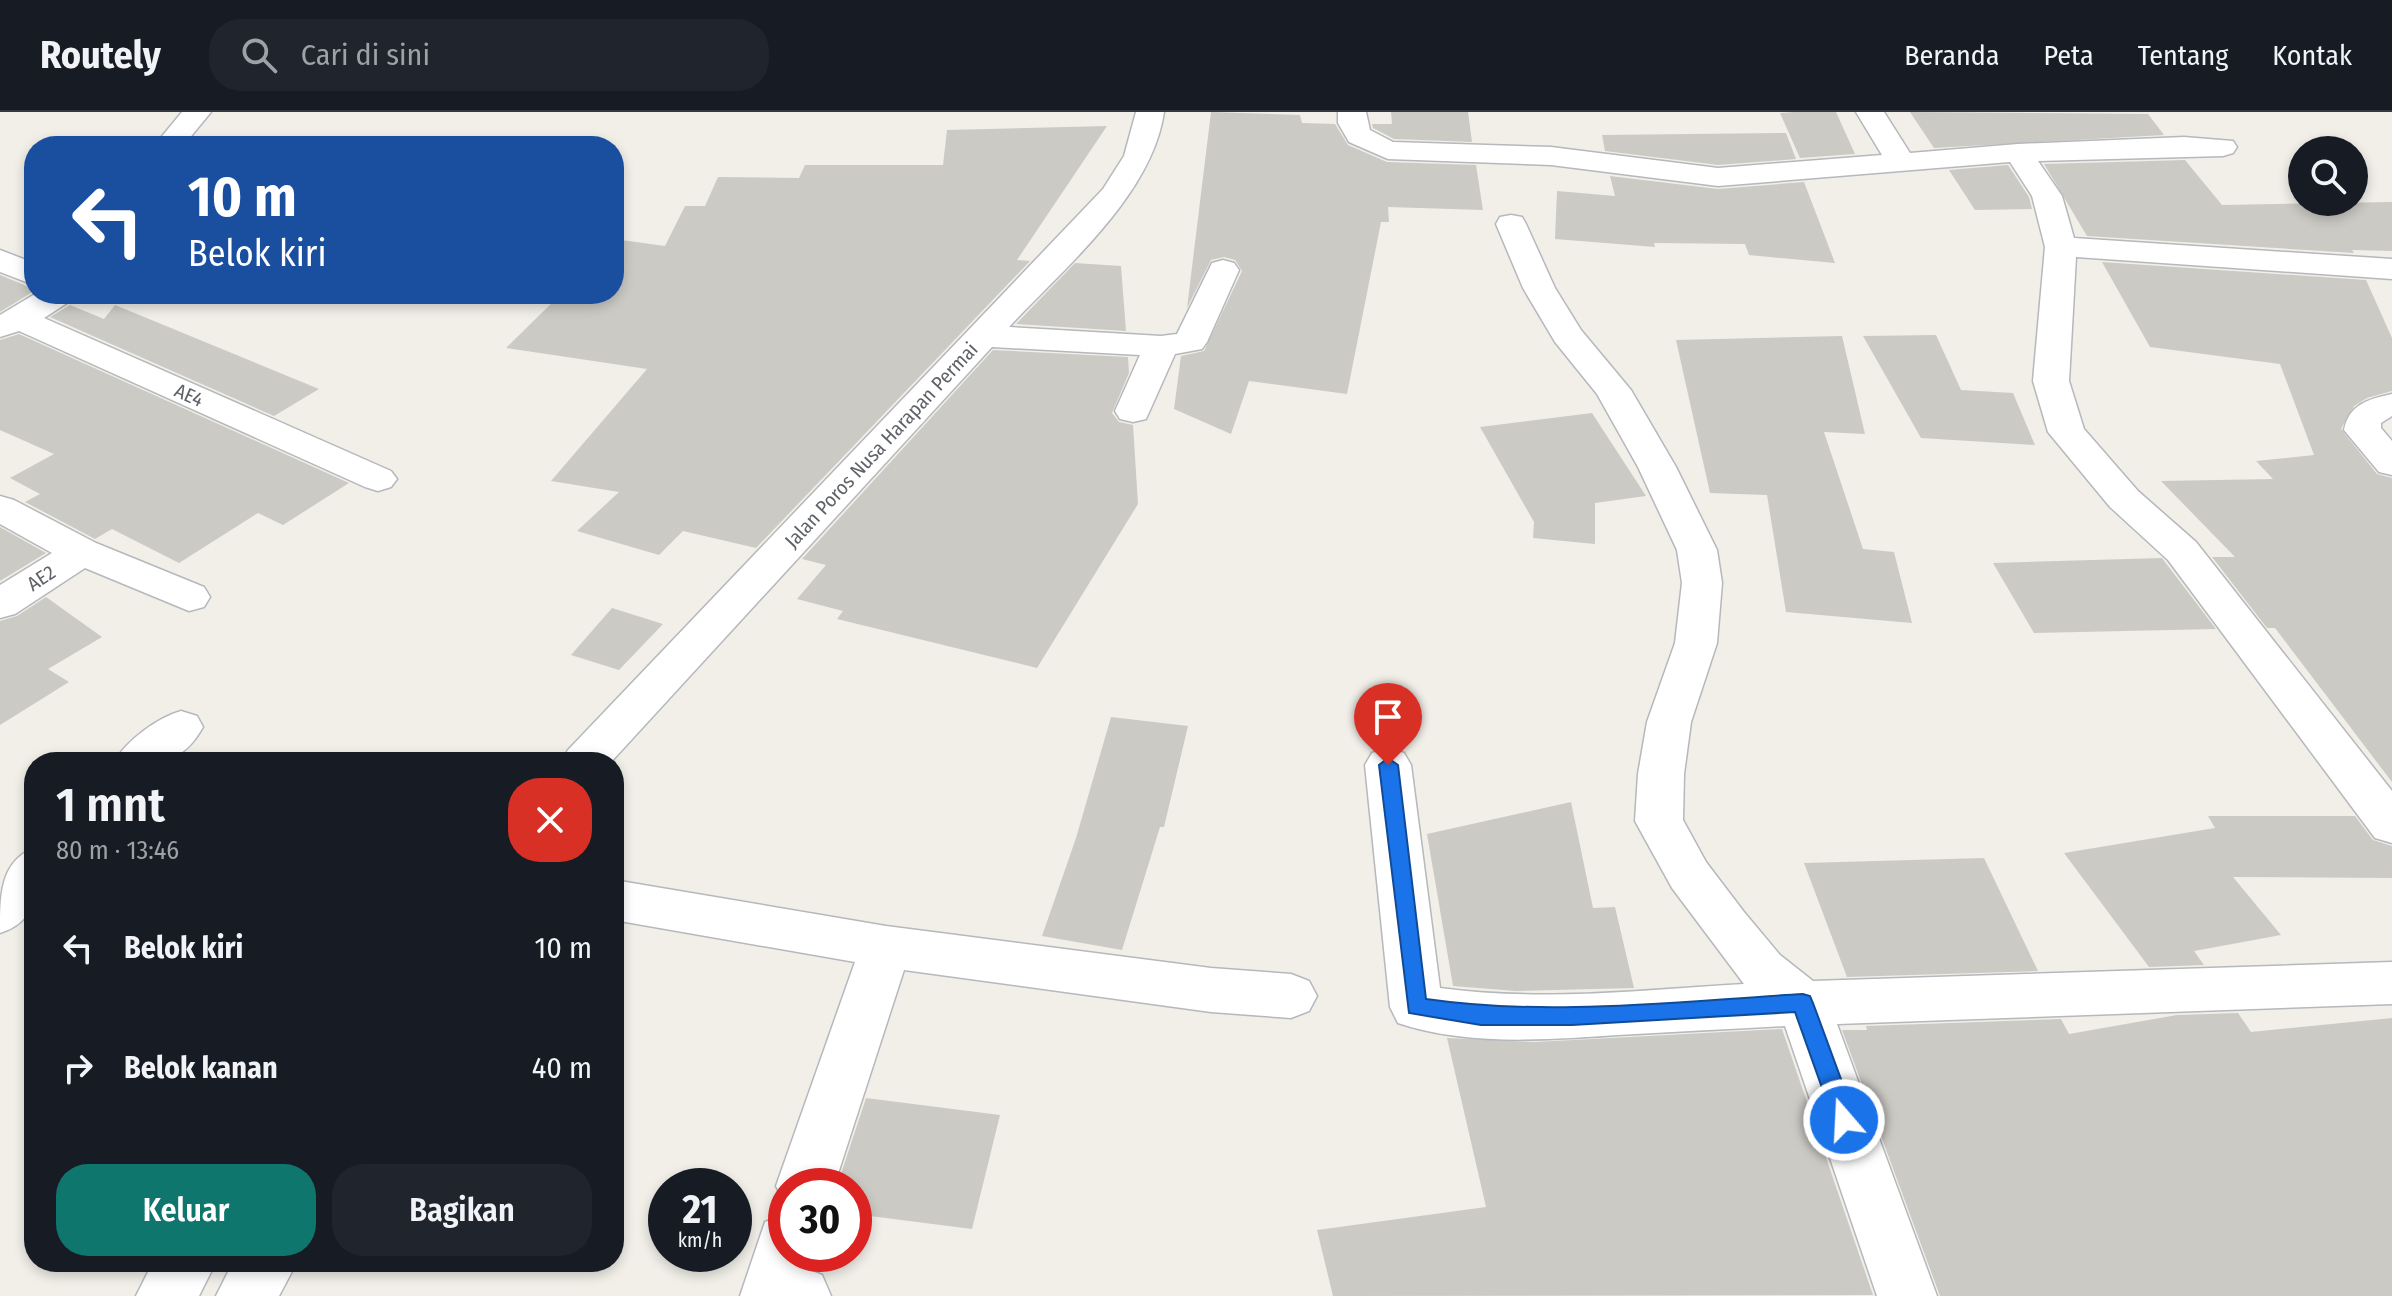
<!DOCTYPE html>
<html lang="id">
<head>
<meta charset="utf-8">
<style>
	:root { --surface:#171b24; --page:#20242c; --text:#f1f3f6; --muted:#9ea1a6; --line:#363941; --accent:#0f766e }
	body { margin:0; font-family:"Fira Sans Condensed",sans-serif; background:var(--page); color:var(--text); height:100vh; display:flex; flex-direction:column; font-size:30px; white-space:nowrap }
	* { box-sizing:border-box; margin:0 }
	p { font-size:26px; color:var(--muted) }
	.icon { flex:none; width:44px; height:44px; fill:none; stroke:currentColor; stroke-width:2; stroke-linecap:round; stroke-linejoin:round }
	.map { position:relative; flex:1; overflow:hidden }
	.panel { position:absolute; left:24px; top:640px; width:600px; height:520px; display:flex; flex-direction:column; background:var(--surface); border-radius:32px; box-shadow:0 4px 12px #0003 }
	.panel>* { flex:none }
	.banner { position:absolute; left:24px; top:24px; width:600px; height:168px; border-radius:32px; box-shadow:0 4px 12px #0003; background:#1a4fa0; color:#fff; overflow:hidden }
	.tools { position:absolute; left:2288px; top:24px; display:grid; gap:16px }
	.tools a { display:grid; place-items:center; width:80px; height:80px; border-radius:50%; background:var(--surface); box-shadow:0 4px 12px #0003; font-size:40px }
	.speed { position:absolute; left:648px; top:1056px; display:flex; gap:16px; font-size:40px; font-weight:700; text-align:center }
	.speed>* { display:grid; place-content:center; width:104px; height:104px; border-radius:50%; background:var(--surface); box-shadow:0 4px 12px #0003; line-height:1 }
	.speed small { font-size:20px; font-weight:400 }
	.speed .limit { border:12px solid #d22; background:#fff; color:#111 }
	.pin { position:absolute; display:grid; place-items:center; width:68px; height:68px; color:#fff; margin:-82px -34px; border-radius:50% 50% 50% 0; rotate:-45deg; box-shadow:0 0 8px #0007 }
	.pin .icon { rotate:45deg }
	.me { position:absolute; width:88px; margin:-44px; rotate:341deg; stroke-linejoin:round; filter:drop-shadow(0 0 6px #0008) }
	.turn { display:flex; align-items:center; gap:28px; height:168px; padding:0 32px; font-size:36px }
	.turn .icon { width:104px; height:104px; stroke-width:2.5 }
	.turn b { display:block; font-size:56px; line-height:68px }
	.round { display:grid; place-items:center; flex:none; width:84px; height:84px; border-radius:32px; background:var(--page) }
	.head { display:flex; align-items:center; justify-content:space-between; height:136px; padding:0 32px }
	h1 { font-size:48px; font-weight:600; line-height:60px }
	.button { display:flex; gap:16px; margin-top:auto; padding:16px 32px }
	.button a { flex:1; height:92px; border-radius:32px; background:var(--accent); color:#fff; font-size:32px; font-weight:600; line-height:92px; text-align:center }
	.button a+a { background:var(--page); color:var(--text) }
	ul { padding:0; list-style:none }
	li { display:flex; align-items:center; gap:24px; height:120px; padding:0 32px }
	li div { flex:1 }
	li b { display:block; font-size:30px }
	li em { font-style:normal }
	header { display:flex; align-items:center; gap:48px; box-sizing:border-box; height:112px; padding:0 40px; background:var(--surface); border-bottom:2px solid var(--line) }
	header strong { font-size:38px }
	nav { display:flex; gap:44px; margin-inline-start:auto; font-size:28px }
	.search { width:560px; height:72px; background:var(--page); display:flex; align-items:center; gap:20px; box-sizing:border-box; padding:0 28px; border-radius:32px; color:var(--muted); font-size:30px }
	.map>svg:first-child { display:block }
	.building { fill:#cccac5 }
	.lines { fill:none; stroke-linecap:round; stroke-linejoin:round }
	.minor-casing { stroke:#b5b8bc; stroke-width:3 }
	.minor { fill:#fff; fill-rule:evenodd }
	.route { fill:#1a73e8; stroke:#114b97; stroke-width:2 }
	.labels { text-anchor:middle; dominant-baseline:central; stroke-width:8; stroke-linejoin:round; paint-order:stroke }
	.street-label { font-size:20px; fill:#5f6368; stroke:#fff }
</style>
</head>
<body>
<header>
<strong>Routely</strong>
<div class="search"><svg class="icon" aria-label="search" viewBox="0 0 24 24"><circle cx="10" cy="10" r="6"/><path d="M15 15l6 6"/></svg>Cari di sini</div>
<nav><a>Beranda</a><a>Peta</a><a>Tentang</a><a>Kontak</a></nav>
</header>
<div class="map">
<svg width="2392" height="1184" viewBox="0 0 2392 1184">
	<rect width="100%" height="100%" fill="#f1efe8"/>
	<!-- building -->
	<path class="building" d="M1211,0L1300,3L1302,11L1335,12L1348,33L1387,50L1476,53L1483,98L1388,95L1389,110H1381L1347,282L1249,269L1231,322L1174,297L1181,244L1204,239L1242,159L1235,148L1224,145L1211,148L1187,196Z
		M1391,0H1468L1472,30L1394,27L1373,16L1372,12H1392Z
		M1795,0H1836L1855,42L1800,46L1780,1Z
		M1910,0L2148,2L2164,23L1934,36Z
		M1107,14L1017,148L1030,149L756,436L683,419L659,443L577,419L619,380L551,369L647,257L506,236L561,182H614V127L665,134L685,94H705L718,65L799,66L805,53H943L947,18Z
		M1786,21L1796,47L1718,53L1605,39L1602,23Z
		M2185,48L2222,93L2392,90V139L2352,138L2354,141L2087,124L2044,52Z
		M2008,53L2029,85L2032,97L1975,98L1949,58Z
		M1610,64L1718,77L1804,70L1835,151L1749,143L1745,132L1654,131L1655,135L1555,127L1557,79L1615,84Z
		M2102,150L2366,168L2392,226V279L2367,286L2354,294L2341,317L2377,362L2392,366V670L2275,516H2267L2212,445H2235L2161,369L2273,367L2256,349L2314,343L2280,252L2150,235Z
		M1075,151L1121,154L1126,219L1016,212Z
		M0,163L34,177V179L0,200Z
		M70,193L104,207L115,193L319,277L274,304L50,205Z
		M19,222L349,371L283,413L258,401L179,451L112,417L95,427L25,390L40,382L10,366L54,342L0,318V228Z
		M1936,223L1961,278L2013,281L2035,333L1921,326L1863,224Z
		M1842,224L1865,322L1824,320L1863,437L1894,440L1912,511L1786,500L1767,383L1710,381L1676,228Z
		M993,238L1128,245L1129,261L1112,301L1119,310L1133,313L1138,392L1037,556L837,507L843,499L797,487L826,453L802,447Z
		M1592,301L1646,384L1595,391V432L1533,426L1534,410L1480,315Z
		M0,415L46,441L0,469Z
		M2162,446L2216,517L2034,521L1993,451Z
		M46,485L102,525L48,557L69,570L0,613V509L17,504Z
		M612,496L663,512L619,558L571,543Z
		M1111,605L1188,614L1164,715H1160L1122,838L1042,824L1076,726Z
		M1571,690L1593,796L1615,795L1634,876L1516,879L1453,874L1427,722Z
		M2208,704H2355L2373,728L2392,734V766L2233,765L2281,823L2194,839L2204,853L2149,855L2064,741L2215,716Z
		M1984,746L2038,859L1847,865L1804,751Z
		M2238,901L2251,920L2392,906V1184H1940L1842,918H1867L1866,914L2061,907L2069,922L2177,903Z
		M1782,917L1873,1183L1333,1184L1317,1118L1486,1095L1447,926L1535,930Z
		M866,986L1000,1003L972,1117L854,1102V1074H837Z"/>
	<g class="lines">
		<defs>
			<path id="minor" d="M182,0H211L183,34H154Z
				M1136,0H1164C1152,83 1065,155 1009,215L1161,224L1177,222L1212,151L1223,148L1234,151L1239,158L1207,230L1202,237L1175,242L1146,307L1133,310L1120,307L1115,299L1140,243L992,235L611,650H561L568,638L1103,77L1124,44Z
				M1338,0H1366L1370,18L1393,30L1551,35L1718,56L1882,43L1856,0H1884L1910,41L2018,32L2184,25L2233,29L2237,35L2233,41L2223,44L2038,49L2062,84L2074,126L2392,147V167L2076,145L2069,269L2084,317L2138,379L2196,430L2392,679V731L2375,726L2168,448L2110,395L2048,320L2033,269L2045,135L2032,84L2010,50L1718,74L1551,53L1388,47L1349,30L1338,11Z
				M1511,103L1522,105L1526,112L1555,176L1581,218L1631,278L1676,355L1717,438L1722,471L1717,531L1691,610L1684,662L1683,708L1706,750L1744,800L1780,843L1813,869L2392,850V892L1837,912L1937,1184H1877L1785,914C1729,917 1674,920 1618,923C1546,928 1466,934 1398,911L1390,895L1365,653L1372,641L1388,636L1404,641L1411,653L1440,876C1540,890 1643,878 1744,872L1672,776L1635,709L1638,662L1647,610L1675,531L1682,471L1677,438L1638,355L1597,282L1555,230L1523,176L1496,112L1500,105Z
				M0,138L34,151V173L0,160Z
				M35,182H74L70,189L44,206L391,359L397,367L391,375L378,379L365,375L19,219L0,225V203Z
				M2392,282V304L2381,311V316L2392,329V363L2379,360L2344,318C2349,292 2369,287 2392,282Z
				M0,384L14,388L96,431L204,475L210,485L204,495L189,499L85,456L15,502L0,506V473L52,441L0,412Z
				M181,599L197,604L203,615C180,656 155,650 114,650C127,628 157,606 181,599Z
				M34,736C34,774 43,807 0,821C0,783 0,750 34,736Z
				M614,768L886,814L1211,856L1291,862L1309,869L1317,884L1309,899L1291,906L1211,900L904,858L834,1074H786V1093L776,1074L855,850L614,808Z
				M786,1102V1142H811L807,1157L822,1163L831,1184H740L765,1110Z
				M153,1150H216L199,1184H136Z
				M233,1150H297L279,1184H216Z"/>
		</defs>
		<!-- minor casing -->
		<use href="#minor" class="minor-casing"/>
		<!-- minor -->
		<use href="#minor" class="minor"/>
	</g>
	<!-- route -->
	<path class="route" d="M1388,646L1398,653L1426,887C1551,905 1678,889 1803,882L1810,884L1813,891L1856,1008L1852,1015L1844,1018L1836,1015L1795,900L1572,913H1481L1409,901L1379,653Z"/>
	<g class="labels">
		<!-- street labels -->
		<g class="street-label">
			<text transform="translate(189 283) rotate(24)">AE4</text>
			<text transform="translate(881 333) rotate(-47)">Jalan Poros Nusa Harapan Permai</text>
			<text transform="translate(41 466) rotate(-33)">AE2</text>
		</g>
	</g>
</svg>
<div class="tools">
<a><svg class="icon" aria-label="search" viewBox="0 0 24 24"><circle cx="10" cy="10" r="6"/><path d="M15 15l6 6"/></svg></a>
</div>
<div class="speed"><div>21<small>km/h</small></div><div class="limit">30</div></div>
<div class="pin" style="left:1388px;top:653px;background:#d93025"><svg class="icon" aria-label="arrive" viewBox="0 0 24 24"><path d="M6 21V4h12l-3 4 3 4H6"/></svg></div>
<svg class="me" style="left:1844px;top:1008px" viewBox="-20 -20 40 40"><circle r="17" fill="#1a73e8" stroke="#fff" stroke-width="3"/><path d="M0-11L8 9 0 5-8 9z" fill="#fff"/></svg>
<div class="banner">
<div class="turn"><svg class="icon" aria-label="left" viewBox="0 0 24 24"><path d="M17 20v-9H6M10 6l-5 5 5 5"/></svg><div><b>10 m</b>Belok kiri</div></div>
</div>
<section class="panel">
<div class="head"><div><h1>1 mnt</h1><p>80 m · 13:46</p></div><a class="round" style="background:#d93025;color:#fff"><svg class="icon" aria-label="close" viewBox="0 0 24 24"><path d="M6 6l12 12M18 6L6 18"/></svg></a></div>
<ul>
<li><svg class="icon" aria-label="left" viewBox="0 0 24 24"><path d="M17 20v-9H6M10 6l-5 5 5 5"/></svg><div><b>Belok kiri</b></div><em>10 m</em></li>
<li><svg class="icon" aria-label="right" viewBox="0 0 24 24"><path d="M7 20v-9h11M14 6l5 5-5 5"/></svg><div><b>Belok kanan</b></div><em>40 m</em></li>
</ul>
<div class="button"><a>Keluar</a><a>Bagikan</a></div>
</section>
</div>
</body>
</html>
